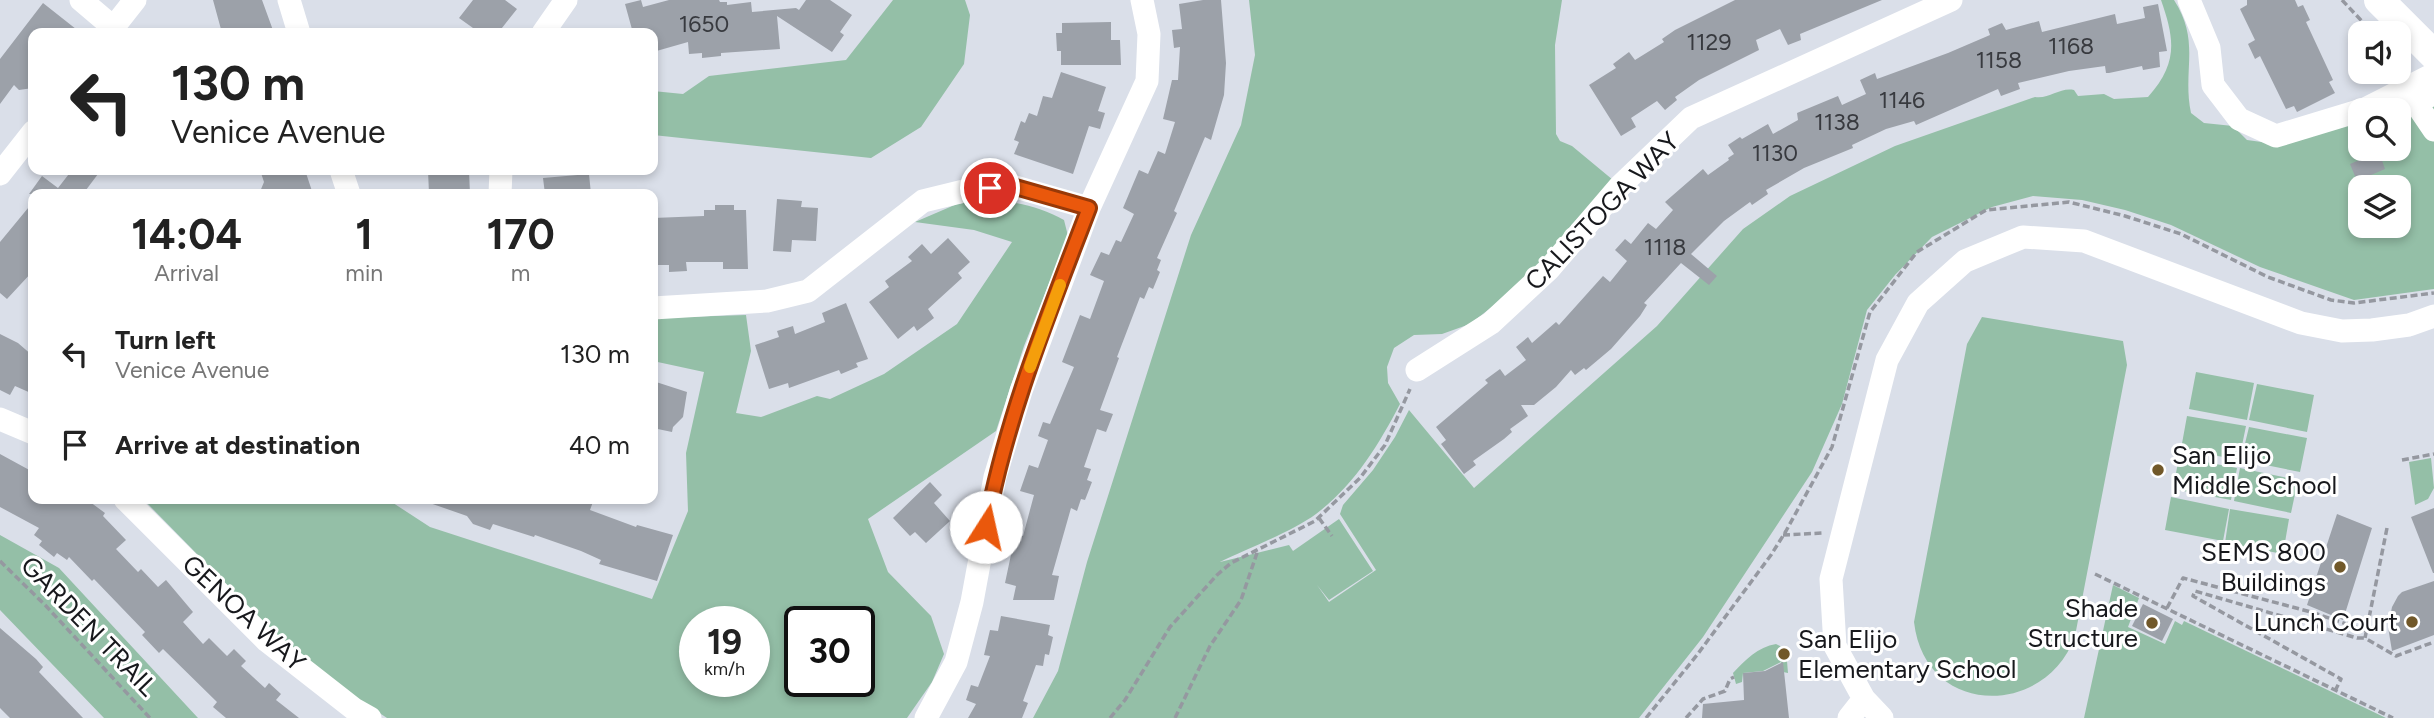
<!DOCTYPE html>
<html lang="en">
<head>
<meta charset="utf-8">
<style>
	:root { --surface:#fff; --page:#f2f2f2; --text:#222; --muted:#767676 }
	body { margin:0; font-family:Figtree,sans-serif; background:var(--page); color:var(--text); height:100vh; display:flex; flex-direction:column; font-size:26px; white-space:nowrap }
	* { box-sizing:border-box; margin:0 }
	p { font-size:23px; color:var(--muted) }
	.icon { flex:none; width:38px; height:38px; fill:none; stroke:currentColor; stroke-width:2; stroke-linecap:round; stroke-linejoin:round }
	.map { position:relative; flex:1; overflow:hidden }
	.sheet { position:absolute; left:28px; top:189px; width:630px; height:315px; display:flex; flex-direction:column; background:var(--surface); border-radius:14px; box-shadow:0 4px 10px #0003 }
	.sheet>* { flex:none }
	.hud { position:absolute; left:28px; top:28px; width:630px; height:147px; border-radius:14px; box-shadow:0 4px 10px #0003; background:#fff; color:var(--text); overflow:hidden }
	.fabs { position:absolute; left:2348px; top:21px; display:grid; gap:14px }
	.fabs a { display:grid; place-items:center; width:63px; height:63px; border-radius:14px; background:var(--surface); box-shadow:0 4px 10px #0003; font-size:35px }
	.speed { position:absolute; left:679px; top:606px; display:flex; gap:14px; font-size:35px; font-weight:700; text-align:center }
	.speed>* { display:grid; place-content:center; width:91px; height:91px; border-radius:50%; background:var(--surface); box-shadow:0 4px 10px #0003; line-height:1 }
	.speed small { font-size:18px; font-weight:400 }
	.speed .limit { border:4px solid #111; border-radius:10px; background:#fff; color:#111 }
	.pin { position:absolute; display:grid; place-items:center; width:60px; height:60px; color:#fff; margin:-30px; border:4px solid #fff; border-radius:50%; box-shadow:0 2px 7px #0007 }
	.me { position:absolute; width:77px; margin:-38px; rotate:10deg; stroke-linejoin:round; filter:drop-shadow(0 0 5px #0008) }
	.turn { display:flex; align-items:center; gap:24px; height:147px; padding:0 28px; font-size:32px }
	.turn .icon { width:91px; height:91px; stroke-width:2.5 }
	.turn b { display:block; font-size:49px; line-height:60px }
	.eta { display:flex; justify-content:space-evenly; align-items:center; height:119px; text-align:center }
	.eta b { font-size:42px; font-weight:700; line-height:49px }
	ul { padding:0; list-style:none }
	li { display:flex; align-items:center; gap:21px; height:91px; padding:0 28px }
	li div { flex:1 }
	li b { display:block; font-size:26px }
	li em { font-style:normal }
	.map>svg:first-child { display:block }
	.green { fill:#94bfa7; fill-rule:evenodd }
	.building { fill:#9ca1a9 }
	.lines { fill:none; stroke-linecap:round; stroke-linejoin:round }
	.path { stroke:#9598a0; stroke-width:3.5; stroke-dasharray:7 3.5; stroke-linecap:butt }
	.minor { stroke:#fff; stroke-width:23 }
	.major { stroke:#fff; stroke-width:30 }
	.route-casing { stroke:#983908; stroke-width:18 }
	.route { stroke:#ea580c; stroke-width:12 }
	.slow { stroke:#f59e0b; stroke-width:12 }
	.poi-dot { fill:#715829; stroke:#fff; stroke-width:2.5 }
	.labels { text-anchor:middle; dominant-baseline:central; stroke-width:6; stroke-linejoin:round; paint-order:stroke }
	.number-label { font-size:23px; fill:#383a3f }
	.street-label { font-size:26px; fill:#17181c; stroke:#fff }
	.poi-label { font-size:26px; fill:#17181c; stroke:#fff; text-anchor:end }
</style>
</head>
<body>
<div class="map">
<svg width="2434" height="718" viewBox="0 0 2434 718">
	<rect width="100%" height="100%" fill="#dadfe9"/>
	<!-- green -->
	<path class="green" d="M893,0H965L970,15L964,64L921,127L871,158L653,135V91L683,94L709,76L846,60Z
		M1249,0H1562L1555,45L1556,134L1560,141L1572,146L1613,180L1525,281L1470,324L1442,334L1414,335L1394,348L1387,367L1388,383L1400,404C1378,446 1355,484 1316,514C1293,531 1247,549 1220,562L1289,545L1293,551L1339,519L1373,571L1329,600L1317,585L1329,602L1376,570L1340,514L1343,505L1373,470L1395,437L1409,410L1474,488L1657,326L1743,229L1790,196L1895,146L2035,97C2050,99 2060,87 2074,90L2078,96L2104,94L2114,99L2148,97C2178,63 2175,40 2161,0H2174C2201,42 2182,70 2191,113L2204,123L2233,126L2247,140L2276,144L2361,116V149H2399V110H2378L2398,107L2434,94V289L2354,300L2260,267L2171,225L2125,210L2082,200L2033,196L1992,207L1932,237L1895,275L1867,310L1842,404L1812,472L1703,637L1639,718H1033L1058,671L1087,562L1191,235L1241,125L1255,55ZM2361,187H2399V226H2361Z
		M982,200C1010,200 1039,206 1064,220L1068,236L1024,346L996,431L868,519L888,572L931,616L944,654L932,682L907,718H387L339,686L287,646L143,499H387L430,527L652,599L688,511L686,453L704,372L653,361V318L746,315L751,351L736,413L761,417L817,396L830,399L884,374L957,324L1012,242L974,230L915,222L957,204ZM695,621H754V681H695ZM800,621H859V681H800Z
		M1982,317L2123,341L2127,365L2075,636C2046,718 1925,718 1914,622L1967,344Z
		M2196,372L2254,383L2247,420L2189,409Z
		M2257,384L2314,395L2307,432L2249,420Z
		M2187,416L2246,426L2239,460L2181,449Z
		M2249,427L2307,438L2300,472L2241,460Z
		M2179,457L2237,468L2231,500L2173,489Z
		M2431,458L2434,488L2428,499L2415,505L2409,462Z
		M2240,468L2298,480L2291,513L2234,501Z
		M2171,497L2229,509L2223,541L2165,530Z
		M2230,509L2289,519L2283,554L2225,543Z
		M0,535L59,568L198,718H104L0,610Z
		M2113,585L2139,598L2128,627L2165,644L2175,621L2182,625L2184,621L2386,718H2084Z
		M1776,644L1786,649L1788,673L1783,672L1781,662L1763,671L1743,673L1742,682L1736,684L1733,673C1745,660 1758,647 1776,644Z"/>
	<!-- building -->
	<path class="building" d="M213,0H262L274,33H222Z
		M473,0H505L517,9L498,33H480L459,18Z
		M641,0L643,7L669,0H719L720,2H727V5L751,2L752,12L796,8L799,10L806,0H830L852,15L840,32L844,35L832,52L777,16L780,49L721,53V56L702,58V53L689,54L688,42L653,52V33H633L625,4Z
		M1203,0H1221L1226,63L1224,95L1211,140L1205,137L1174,211L1177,213L1157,258L1161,260L1157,270L1160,272L1153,289L1149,287L1144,299L1140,297L1117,357L1119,358L1100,410L1113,414L1106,432L1097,429L1084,467L1091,469L1087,480L1092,482L1085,500L1081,499L1077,511L1071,508L1052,575L1059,576L1054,600H1013L1016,586L1005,583L1012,550L1009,549L1014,533L1023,536L1034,495L1020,491L1029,465L1038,468L1048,440L1038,436L1043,422L1050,424L1074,367L1062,362L1080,315L1090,319L1104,281L1090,275L1101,252L1109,255L1116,240L1121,242L1134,214L1123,208L1139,170L1148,174L1158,151L1165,154L1175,122L1163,119L1172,80H1178L1180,47L1174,48L1172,30L1182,29L1179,4Z
		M1735,0H1882L1800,34L1801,40L1788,45L1780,29L1756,40L1759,50L1699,80L1675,97L1677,100L1665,110L1657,101L1631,118L1636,127L1621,136L1589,85L1616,68L1613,64L1629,52L1635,60L1664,42L1662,39L1675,30Z
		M2247,0H2295L2298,7L2303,5L2310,20L2306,22L2333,80L2329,82L2335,93L2297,112L2294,106L2286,109L2260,56L2255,59L2248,44L2255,40L2240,9L2247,5Z
		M43,3L81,33H33V88L19,90L14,85L0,104V59Z
		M2158,4L2167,51L2159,52L2160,67L2143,70L2142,66L2109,73H2106L2105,66L2069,71L2018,83L2020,89L2001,96L1998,89L1916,125L1914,121L1886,129L1852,145L1853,148L1804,168L1766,190L1768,194L1752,205L1750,202L1724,221L1691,254L1717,276L1709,285L1681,263L1644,303L1647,305L1640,316L1611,349L1586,370L1584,368L1575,375L1571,370L1556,387L1534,405H1521L1528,416L1510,429L1512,432L1504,439L1473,461L1476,465L1464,474L1441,444L1446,440L1436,427L1488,383L1485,380L1500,369L1505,376L1526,360L1516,347L1528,337L1532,343L1556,322L1559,325L1603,276L1610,282L1627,261L1615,250L1625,239L1631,244L1648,223L1656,229L1673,210L1665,202L1703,169L1708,175L1729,160L1728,158L1734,154L1728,145L1740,137L1742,139L1768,124L1773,134L1798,120L1797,113L1838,96L1842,105L1866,94L1860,80L1875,73L1877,79L1948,53L1990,35L1988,29L2002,23L2006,30L2039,21L2042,32L2115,14L2117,24L2145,18L2143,7Z
		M1111,22V40H1120L1121,65H1061V51H1057L1056,33H1062V23Z
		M1061,72L1106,87L1098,111L1105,113L1100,129L1089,126L1073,174L1014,154L1019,142L1014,140L1021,121L1025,123L1029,113L1037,116L1043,96L1052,98Z
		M2379,152L2385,169L2357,181L2350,164Z
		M72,170H101L83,194H29L42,176L58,188Z
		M260,170H305L313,194H259L264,182Z
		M428,170H469L470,194H429Z
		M589,174L591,194H545L543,178Z
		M777,199L802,201L801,207L818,208L816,241L792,240L791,252L773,251Z
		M33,202V271L7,299L0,293V242Z
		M715,205H734V210H746L748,269H723V262H686L687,271L669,272V265H653V218L704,216V210H715Z
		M948,238L970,262L958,273L962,278L928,309L934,318L917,331L914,326L898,339L869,302L889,287L885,281L912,261L908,257L922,244L931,254Z
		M846,303L868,359L856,363L858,367L841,374L839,370L789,388L788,383L769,389L755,345L779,337L777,331L793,326L795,334L825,322L822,313Z
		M0,334L18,343L33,356V394L15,386L10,395L0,390Z
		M653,381L687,392L683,417L673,427L672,432L653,428Z
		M0,454L33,472V499H72L79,504L86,499L105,513L103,516L126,540L116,549L138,572L141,569L158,587L166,580L193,612L183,622L203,644L209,638L227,656L234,649L246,661L241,666L265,688L269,683L281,694L276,700L299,718H226L213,707L217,702L163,649L159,653L142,635L145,632L94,579L92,581L69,557L67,560L57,553L54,557L39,545L42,541L34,535L39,528L0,507Z
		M930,482L942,495L934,503L950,521L926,543L915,532L910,536L893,518Z
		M425,499H594L590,510L636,527L637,525L673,535L657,581L599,564L601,560L581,551L535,535L534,537L493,524L490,530L473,524L467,516L424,501Z
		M2434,508V573H2433L2411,517Z
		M2337,514L2372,528L2343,620L2307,605Z
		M2434,581V635L2392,651L2388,627L2392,607L2398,596L2402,592Z
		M2143,604L2173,619L2162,641L2132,626Z
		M1001,616L1050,625L1048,635L1053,637L1049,655L1045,654L1043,666L1036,665L1023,701L1028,703L1022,718H968L976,704L966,700L971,685L978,687L990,656L984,655L990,630L998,631Z
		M0,628L36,659L43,667L39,672L83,718H10L0,708Z
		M1783,662L1789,718H1702L1703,704L1744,700L1743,673L1765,671Z"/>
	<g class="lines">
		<!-- path -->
		<path class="path" d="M2342,0L2373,33
			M2399,59L2409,68
			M2402,460L2434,454
			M1319,518L1332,536
			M2387,528L2365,638L2396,656L2434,642
			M1783,535L1823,533
			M0,561L46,606L150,718
			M2095,574L2393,718
			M2167,608L2183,578L2311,612L2367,631
			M2335,691L2341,679L2193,596L2195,591L2357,638H2365
			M1110,718L1125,700L1170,627L1217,575L1231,563L1315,521L1360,478L1385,445L1410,389
			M1175,718L1210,646L1241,600L1258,550
			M1646,718L1697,655L1771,555L1786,531L1832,447L1870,312L1917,252L1986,210L2069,202L2125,216L2181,234L2268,277L2331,300L2354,303L2434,293
			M1686,718L1703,699L1725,691L1730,679L1734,677"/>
		<!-- minor -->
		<path class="minor" d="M81,0L114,28
			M289,0L299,33
			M2189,0L2209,48L2213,85L2239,119L2276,136L2365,109L2434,74
			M109,33L135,0
			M543,33L566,0
			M2434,94L2415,102L2434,130
			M341,170L349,194
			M0,174L33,132
			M500,194L501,170
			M653,308L767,301L808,291L923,201L968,190L1012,186L1089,208
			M1417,370L1491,323L1549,269L1620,186L1691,118L1951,0
			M0,419L33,433
			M125,499L267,641L354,709L370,718
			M926,718L956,662L972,602L995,477L1021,391L1089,208L1147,81L1149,34L1142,0
			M1849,718L1864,699
			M1882,718L1864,699L1835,646L1831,579L1887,360L1918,303L1965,261L2023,237L2084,241L2301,323L2342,331L2372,330L2409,325L2434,316"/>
		<!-- major -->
		<path class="major" d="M2379,0L2434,55"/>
	</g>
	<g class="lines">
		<defs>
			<path id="route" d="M986,527C1006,417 1049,313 1089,208L1012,186L990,188"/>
		</defs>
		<!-- route casing -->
		<use href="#route" class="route-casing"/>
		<!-- route -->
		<use href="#route" class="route"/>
		<!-- slow -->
		<path class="slow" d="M1030,367L1060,285"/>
	</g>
	<!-- markers -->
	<g class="poi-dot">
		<circle cx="2158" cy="470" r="7"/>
		<circle cx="2340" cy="567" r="7"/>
		<circle cx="2412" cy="622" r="7"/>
		<circle cx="2152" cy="623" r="7"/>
		<circle cx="1784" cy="654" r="7"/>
	</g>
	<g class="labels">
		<!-- number labels -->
		<g class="number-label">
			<text x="704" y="24">1650</text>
			<text x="1709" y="42">1129</text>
			<text x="2071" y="46">1168</text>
			<text x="1999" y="60">1158</text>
			<text x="1902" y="100">1146</text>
			<text x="1837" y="122">1138</text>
			<text x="1775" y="153">1130</text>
			<text x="1665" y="247">1118</text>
		</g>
		<!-- street labels -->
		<g class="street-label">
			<text transform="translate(1602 211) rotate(-46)">CALISTOGA WAY</text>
			<text transform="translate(244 613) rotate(43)">GENOA WAY</text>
			<text transform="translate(89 626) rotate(46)">GARDEN TRAIL</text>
		</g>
		<!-- poi labels -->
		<g class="poi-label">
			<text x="2172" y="455" text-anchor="start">San Elijo<tspan x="2172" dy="30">Middle School</tspan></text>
			<text x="2326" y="552">SEMS 800<tspan x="2326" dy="30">Buildings</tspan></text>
			<text x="2138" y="608">Shade<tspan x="2138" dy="30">Structure</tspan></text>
			<text x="2398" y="622">Lunch Court</text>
			<text x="1798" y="639" text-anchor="start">San Elijo<tspan x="1798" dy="30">Elementary School</tspan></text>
		</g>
	</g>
</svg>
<div class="fabs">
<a><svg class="icon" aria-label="sound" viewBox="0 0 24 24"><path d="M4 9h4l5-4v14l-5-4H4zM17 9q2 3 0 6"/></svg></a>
<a><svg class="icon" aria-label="search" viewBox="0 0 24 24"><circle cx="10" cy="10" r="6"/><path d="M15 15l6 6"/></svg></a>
<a><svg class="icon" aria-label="layers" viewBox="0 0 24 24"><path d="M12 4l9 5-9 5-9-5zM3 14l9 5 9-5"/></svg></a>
</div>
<div class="speed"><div>19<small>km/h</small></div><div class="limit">30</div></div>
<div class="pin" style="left:990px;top:188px;background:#d93025"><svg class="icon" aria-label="arrive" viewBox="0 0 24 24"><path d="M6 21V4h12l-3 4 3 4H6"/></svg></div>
<svg class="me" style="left:986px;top:527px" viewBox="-20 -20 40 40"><circle r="19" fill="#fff"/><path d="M0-13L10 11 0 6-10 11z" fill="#ea580c"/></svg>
<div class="hud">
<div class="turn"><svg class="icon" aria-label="left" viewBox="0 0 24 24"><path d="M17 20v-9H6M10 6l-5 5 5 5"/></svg><div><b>130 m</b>Venice Avenue</div></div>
</div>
<section class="sheet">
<div class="eta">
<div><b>14:04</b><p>Arrival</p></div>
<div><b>1</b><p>min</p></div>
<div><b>170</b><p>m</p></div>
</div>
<ul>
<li><svg class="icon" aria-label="left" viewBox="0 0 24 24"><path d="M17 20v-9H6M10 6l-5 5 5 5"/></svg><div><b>Turn left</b><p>Venice Avenue</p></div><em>130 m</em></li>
<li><svg class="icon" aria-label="arrive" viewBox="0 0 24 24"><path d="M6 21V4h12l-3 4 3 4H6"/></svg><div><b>Arrive at destination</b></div><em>40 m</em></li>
</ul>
</section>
</div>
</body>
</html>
